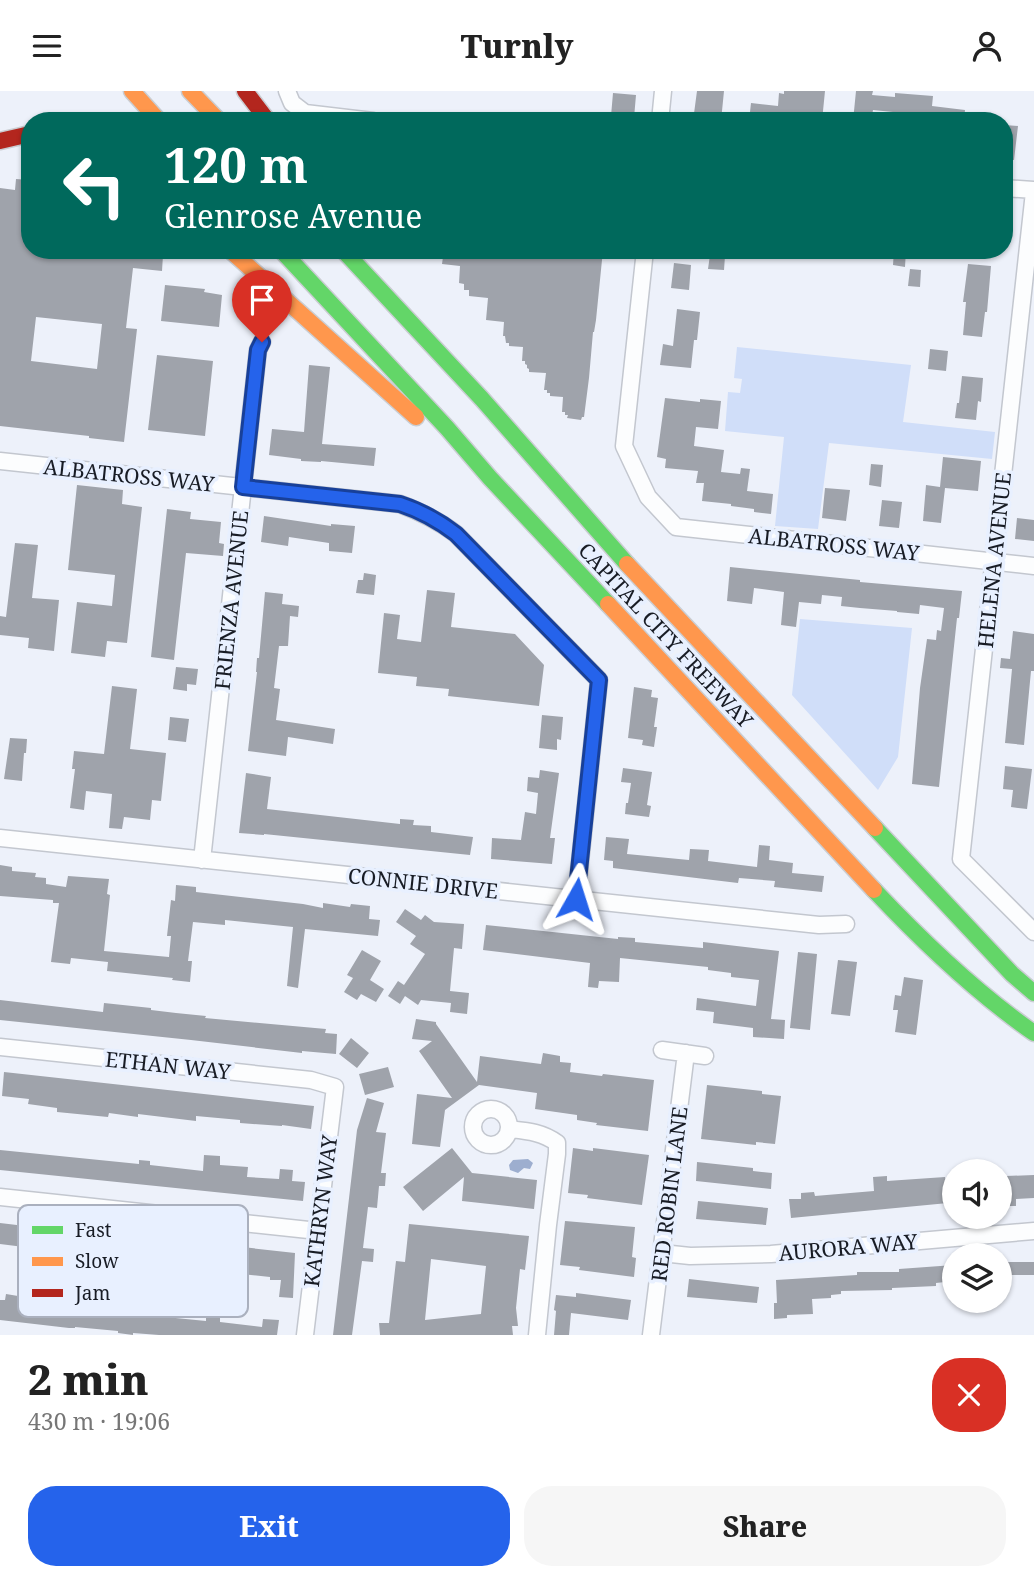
<!DOCTYPE html>
<html lang="en">
<head>
<meta charset="utf-8">
<style>
	:root { --surface:#fff; --page:#f6f6f6; --text:#222; --muted:#767676; --accent:#2563eb }
	body { margin:0; font-family:"Noto Serif",serif; background:var(--page); color:var(--text); height:100vh; display:flex; flex-direction:column; font-size:26px; white-space:nowrap }
	* { box-sizing:border-box; margin:0 }
	p { font-size:23px; color:var(--muted) }
	.icon { flex:none; width:38px; height:38px; fill:none; stroke:currentColor; stroke-width:2; stroke-linecap:round; stroke-linejoin:round }
	.map { position:relative; height:1244px; overflow:hidden }
	.drawer { display:flex; flex-direction:column; background:var(--surface); flex:1 }
	.drawer>* { flex:none }
	.guide { position:absolute; left:21px; top:21px; width:992px; height:147px; border-radius:28px; box-shadow:0 2px 5px #0004; background:#00695c; color:#fff; overflow:hidden }
	.tools { position:absolute; left:942px; top:1068px; display:grid; gap:14px }
	.tools a { display:grid; place-items:center; width:70px; height:70px; border-radius:50%; background:var(--surface); box-shadow:0 2px 5px #0004; font-size:35px }
	.pin { position:absolute; display:grid; place-items:center; width:60px; height:60px; color:#fff; margin:-72px -30px; border-radius:50% 50% 50% 0; rotate:-45deg; box-shadow:0 0 7px #0007 }
	.pin .icon { rotate:45deg }
	.me { position:absolute; width:77px; margin:-38px; rotate:6deg; stroke-linejoin:round; filter:drop-shadow(0 0 5px #0008) }
	.turn { display:flex; align-items:center; gap:24px; height:147px; padding:0 28px; font-size:32px }
	.turn .icon { width:91px; height:91px; stroke-width:2.5 }
	.turn b { display:block; font-size:49px; line-height:60px }
	.round { display:grid; place-items:center; flex:none; width:74px; height:74px; border-radius:28px; background:var(--page) }
	.overview { display:flex; align-items:center; justify-content:space-between; height:119px; padding:0 28px }
	h1 { font-size:42px; font-weight:800; line-height:52px }
	.primary-button { display:flex; gap:14px; margin-top:auto; padding:14px 28px }
	.primary-button a { flex:1; height:80px; border-radius:28px; background:var(--accent); color:#fff; font-size:28px; font-weight:800; line-height:80px; text-align:center }
	.primary-button a+a { background:var(--page); color:var(--text) }
	header { display:flex; justify-content:space-between; align-items:center; height:91px; padding:0 28px; background:var(--surface); font-size:32px; font-weight:800 }
	.map>svg:first-child { display:block }
	.green { fill:#d0def9 }
	.water { fill:#9daecf }
	.building { fill:#9fa3ab; fill-rule:evenodd }
	.lines { fill:none; stroke-linecap:round; stroke-linejoin:round }
	.street-casing { stroke:#c3c7cf; stroke-width:19 }
	.fast-casing { stroke:#cacdd2; stroke-width:19 }
	.slow-casing { stroke:#cacdd2; stroke-width:19 }
	.jam-casing { stroke:#cacdd2; stroke-width:19 }
	.street { stroke:#fcfdfe; stroke-width:16 }
	.fast { stroke:#63d668; stroke-width:16 }
	.slow { stroke:#ff974d; stroke-width:16 }
	.jam { stroke:#b3261e; stroke-width:16 }
	.route-casing { stroke:#184099; stroke-width:18 }
	.route { stroke:#2563eb; stroke-width:12 }
	.labels { text-anchor:middle; dominant-baseline:central; stroke-width:7; stroke-linejoin:round; paint-order:stroke }
	.street-label { font-size:21px; fill:#181c25; stroke:#e8f0ff }
	.key { fill:#e8f0ff; stroke:#aab0be; stroke-width:2 }
	.key-label { font-size:19px; fill:#181c25 }
</style>
</head>
<body>
<header><svg class="icon" aria-label="menu" viewBox="0 0 24 24"><path d="M4 6h16M4 12h16M4 18h16"/></svg>Turnly<svg class="icon" aria-label="person" viewBox="0 0 24 24"><circle cx="12" cy="8" r="4"/><path d="M4 21q1-7 8-7t8 7"/></svg></header>
<div class="map">
<svg width="1034" height="1244" viewBox="0 0 1034 1244">
	<rect width="100%" height="100%" fill="#edf1fa"/>
	<!-- green -->
	<path class="green" d="M737,256L911,274L903,331L995,341L992,368L829,352L818,438L775,435L784,346L725,340L728,301L740,302L742,288L734,287Z
		M800,528L912,537L898,666L878,699L792,604Z"/>
	<!-- water -->
	<path class="water" d="M528,1068L533,1072L530,1078L524,1077L518,1082L510,1079L509,1074L513,1069Z"/>
	<!-- building -->
	<path class="building" d="M697,0H724L721,30H693Z
		M784,0H825L822,30H749L751,12L778,15L779,2L784,3Z
		M856,0H873L872,4L895,6V2L933,5L932,15L965,19L964,30H947L948,27L905,22L904,26L893,25V21L873,19L871,30H853Z
		M613,2L636,4L634,27L611,25Z
		M1004,34L1018,35L1014,69L1004,68Z
		M16,88L30,89V159H158V163L163,164L162,180L133,177L126,237L137,238L124,351L89,347V345L0,335V97L15,99ZM36,226L102,233L97,278L31,270Z
		M444,159H480L548,167L549,159H603L596,229L594,241H593L589,287L584,326H582L581,329L567,327L568,324H565V321H562L563,306L550,305V302H547V299H544L546,282L529,281V278L527,277V274L525,273V270H522L523,256L509,255V252H506L505,245H503L504,231L486,229L488,207L469,205V199H464V193L459,192L460,175L442,173Z
		M894,159H906L905,176L893,174Z
		M710,164L725,165L724,179L708,178Z
		M674,172L691,174L689,199L671,197Z
		M968,173L991,175L987,221H985L982,246L963,244L966,211H963Z
		M910,178L921,179L920,196L908,195Z
		M165,194L205,198L204,201L222,204L219,236L161,230Z
		M677,218L700,221L697,249H694L691,277L660,274L663,253L673,255Z
		M930,258L948,260L946,280L928,278Z
		M157,264L213,270L205,345L148,339Z
		M309,274L330,276L322,353L376,357L374,375L321,370V371L301,370V368L269,364L272,338L304,341Z
		M962,285L983,287L981,311L978,310L976,329L955,327L957,312H959Z
		M665,307L700,311V308L721,310L718,338L696,336L694,355L724,359L721,381L740,383L741,377L750,378L747,400L773,403L771,423L754,421V418L731,415V413L702,410L704,392H696L698,380L665,377L666,368L657,366Z
		M943,366L981,370L978,400L945,397L941,432L923,430L926,394L940,396Z
		M871,373L883,374L881,396L869,394Z
		M77,394L123,399L122,413L142,416L127,552L107,550L105,566L71,562L77,511L112,515L115,484L68,479Z
		M825,397L850,399L846,430L822,427Z
		M882,409L902,411L899,437L879,435Z
		M167,418L191,421L190,428L221,431L219,452L224,453L223,465L186,462L174,569L151,566Z
		M264,425L331,435V433L355,435L352,462L329,460V452L289,446L288,455L261,451Z
		M1017,427L1034,429V450L1015,448Z
		M15,452L38,454L32,507L59,509L54,560L28,557L29,547L0,544V525L6,526Z
		M730,476L860,489V491L962,500L959,527H957L939,696L912,693L920,597L927,548L936,549L937,539L941,540L944,517L920,514L919,523L897,521V520L860,517L841,515L842,506L822,504L821,513L799,511L796,536L781,534L784,501L754,497L752,513L727,510Z
		M364,482L376,484L374,504L356,502L358,489H363Z
		M427,499L455,502L451,536L515,543L544,574L539,615L448,605L449,598L416,595L417,586L378,582L384,522L400,524L397,548L421,551Z
		M265,501L283,503L282,513L299,515L298,526L290,525L288,555H279L274,597L280,598L276,629L335,638L333,653L288,646L286,665L248,660L257,581H256L257,567H259Z
		M1013,540L1034,543V580H1031L1024,654L1005,652L1012,578L1000,577L1001,567L1010,568Z
		M176,576L198,578L196,594L187,593V600L173,598Z
		M112,595L137,598L130,658L166,662L161,710L152,709L150,729L124,726L122,738L109,737L112,703L86,700L84,719L70,717L75,678H72L74,660L104,663Z
		M634,596L652,599L651,606L658,607L654,636H657L654,656L642,654L643,649L628,647Z
		M542,624L563,626L561,649L557,648V659L539,657Z
		M170,626L189,628L186,651L168,649Z
		M10,647L27,648L26,662H24L22,690L4,688Z
		M1005,675L1032,678L1027,718L1011,716L1013,699L1003,698Z
		M623,677L652,681L647,714L651,715L649,726L625,723L626,712H628L631,692L621,691Z
		M540,679L559,682L550,747H555L552,773L491,768L492,747L521,749L525,721L536,723L538,702L527,700L528,686L539,687Z
		M246,682L271,686L267,718L400,733V728L414,729L413,734L431,735V741L473,746L470,764L264,743V744L239,742Z
		M606,746L629,748L627,763L689,769L690,758L709,759L708,770L757,776L759,754L770,755L769,769L793,772L792,782L824,785L822,801L774,796L775,790L739,787L738,792L613,777V770L604,769Z
		M0,774L12,776V780L36,782L35,786L46,787V793L66,796L68,785L109,788L107,803L110,804L104,860L169,866L171,845H167L171,809L175,810L176,794L196,796V801L303,813L323,817V812L350,816L351,813L370,815L369,828L380,829L378,845L305,838L298,897L287,895L293,836L254,832L225,829V834L193,831L188,870H192L190,891L172,889L173,887L107,880L108,871L71,867L70,873L51,871L59,812H53V809L0,805Z
		M405,818L421,829L425,824L434,831L464,833L462,858L454,857L450,900L469,902L467,923L450,921L451,912L421,909L418,914L405,905L400,913L388,905L398,890L404,894L425,863L410,853L416,845L396,831Z
		M486,834L618,848V846L635,847V851L703,857V851L779,860L771,928L785,929L784,948L753,946V937L713,932L714,921L696,919L697,907L756,915L759,889L731,886V882L708,879V876L620,867L619,891L599,890L598,897L588,896L590,872L483,859Z
		M362,859L381,870L370,889L384,898L376,911L361,903L357,909L344,901L353,887L347,884Z
		M798,861L817,863L810,939L790,937Z
		M838,869L857,871L850,925L831,923Z
		M904,886L923,889L916,944L895,941L898,919H893L895,904L901,905Z
		M0,909L103,921L104,912L151,917V919L176,922L206,925L205,927L326,938L325,942L337,943L336,963L302,960V962L191,949L0,929Z
		M416,928L436,931V933L477,991L480,965L541,973L543,962L560,965V971L571,972L570,981L602,985L603,983L654,989L648,1040L596,1034L597,1032L577,1029V1024L535,1018L537,1002L479,994L445,1019L440,1056L412,1053L417,1003L452,1007L419,960L432,950L412,948Z
		M351,947L369,962L357,977L339,963Z
		M388,976L394,996L365,1004L359,983Z
		M4,981L314,1015L311,1038L282,1034V1035L240,1032V1029L196,1025V1030L138,1023V1026L109,1022L108,1026L57,1021V1017L28,1013L29,1008L2,1005Z
		M707,994L762,1000V1003L781,1005L775,1053L756,1051V1054L701,1048Z
		M367,1007L384,1012L376,1041L386,1042L381,1082H386L385,1095H379L377,1117L368,1116L363,1157L374,1158L373,1171L362,1170L352,1244H333L357,1039Z
		M452,1057L472,1082L537,1089L534,1118L462,1110L464,1086L423,1120L403,1096Z
		M573,1057L593,1060V1057L649,1064L642,1114L587,1107L588,1104L568,1102Z
		M0,1059L139,1073V1069L150,1070V1074L203,1080L204,1064L220,1065V1074L248,1076L247,1086L279,1088L280,1078L293,1079L292,1090L305,1091L303,1110L0,1079Z
		M697,1071L753,1077V1080L772,1082L771,1098L696,1090Z
		M1034,1084V1107L1016,1108V1115H1007L1006,1085Z
		M887,1085V1090L945,1086L948,1112L791,1127L789,1108H801V1102L814,1101L815,1105L874,1100L873,1086Z
		M698,1110L768,1117L766,1134L696,1128Z
		M565,1130L635,1136L632,1166L636,1167L634,1186L579,1179L580,1176L560,1174Z
		M0,1132L42,1137V1135L64,1136L295,1162L293,1207L279,1206L281,1189H270V1186L211,1180L212,1173L179,1169L178,1176L155,1174L156,1167L121,1162L120,1170L64,1163V1165L40,1162V1158L0,1153Z
		M409,1133L529,1145L525,1179L520,1178L516,1217L518,1235H512L513,1244H380L379,1232H389L396,1170L405,1171ZM431,1168L486,1175L481,1223L425,1229Z
		M999,1171H1034V1184H999Z
		M954,1174V1190L936,1192V1195L892,1197V1199L841,1200V1203L831,1204V1207L812,1208L813,1223L787,1224V1227L774,1228V1212H777L776,1189L857,1184V1181H899V1178Z
		M689,1188L759,1196L757,1212L687,1206Z
		M121,1202L137,1204L135,1223L206,1230V1225L220,1227V1231L262,1236L263,1228L279,1229L277,1244H159L133,1242V1244L118,1242V1240L75,1236V1237H69L0,1229V1209H5L6,1203L42,1209L41,1214L120,1220Z
		M576,1202L631,1209L628,1229L571,1222L569,1244H554L556,1220L554,1219L556,1204L576,1206Z"/>
	<g class="lines">
		<defs>
			<path id="street" d="M287,0L292,12L305,22L373,30
				M660,30L663,0
				M1004,97L1034,99
				M1034,101L961,768L1034,841
				M645,159L624,355L648,406L676,436L1034,475
				M0,370L400,413C421,421 438,429 456,443L599,589L576,809
				M0,747L819,834L846,833
				M202,769L258,259L262,251
				M0,956L311,989L335,996L305,1244
				M662,959L705,965
				M473 1036a18 18 0 1 1 36 0a18 18 0 1 1-36 0Z
				M509,1038C527,1040 542,1041 557,1052V1063L548,1134L537,1244
				M0,1106L318,1140
				M662,1162L690,1165L771,1163L1034,1140
				M651,1244L686,962"/>
			<path id="fast" d="M281,159L447,337L490,387L608,513
				M343,159L482,308L627,473
				M875,737L1012,883L1034,902
				M874,799C923,851 975,901 1034,942"/>
			<path id="slow" d="M132,0L159,30
				M190,0L219,30
				M230,159L416,326
				M627,473L875,737
				M608,513L874,799"/>
			<path id="jam" d="M245,0L268,30
				M0,50L30,43"/>
		</defs>
		<!-- street casing -->
		<use href="#street" class="street-casing"/>
		<!-- fast casing -->
		<use href="#fast" class="fast-casing"/>
		<!-- slow casing -->
		<use href="#slow" class="slow-casing"/>
		<!-- jam casing -->
		<use href="#jam" class="jam-casing"/>
		<!-- street -->
		<use href="#street" class="street"/>
		<!-- fast -->
		<use href="#fast" class="fast"/>
		<!-- slow -->
		<use href="#slow" class="slow"/>
		<!-- jam -->
		<use href="#jam" class="jam"/>
	</g>
	<g class="lines">
		<defs>
			<path id="route" d="M262,251L258,259L243,396L400,413C421,420 438,429 456,443L599,589L576,808"/>
		</defs>
		<!-- route casing -->
		<use href="#route" class="route-casing"/>
		<!-- route -->
		<use href="#route" class="route"/>
	</g>
	<g class="labels">
		<!-- street labels -->
		<g class="street-label">
			<text transform="translate(129 384) rotate(6)">ALBATROSS WAY</text>
			<text transform="translate(834 453) rotate(6)">ALBATROSS WAY</text>
			<text transform="translate(994 469) rotate(-84)">HELENA AVENUE</text>
			<text transform="translate(231 509) rotate(-84)">FRIENZA AVENUE</text>
			<text transform="translate(666 544) rotate(47)">CAPITAL CITY FREEWAY</text>
			<text transform="translate(423 792) rotate(6)">CONNIE DRIVE</text>
			<text transform="translate(168 974) rotate(6)">ETHAN WAY</text>
			<text transform="translate(669 1103) rotate(-83)">RED ROBIN LANE</text>
			<text transform="translate(320 1120) rotate(-83)">KATHRYN WAY</text>
			<text transform="translate(848 1156) rotate(-5)">AURORA WAY</text>
		</g>
	</g>
	<!-- legend -->
	<rect x="18" y="1114" width="230" height="112" rx="10" class="key"/>
	<rect x="32" y="1135" width="31" height="8" fill="#63d668"/>
	<rect x="32" y="1166" width="31" height="9" fill="#ff974d"/>
	<rect x="32" y="1198" width="31" height="8" fill="#b3261e"/>
	<g class="key-label">
		<text x="75" y="1146">Fast</text>
		<text x="75" y="1177">Slow</text>
		<text x="75" y="1209">Jam</text>
	</g>
</svg>
<div class="tools">
<a><svg class="icon" aria-label="sound" viewBox="0 0 24 24"><path d="M4 9h4l5-4v14l-5-4H4zM17 9q2 3 0 6"/></svg></a>
<a><svg class="icon" aria-label="layers" viewBox="0 0 24 24"><path d="M12 4l9 5-9 5-9-5zM3 14l9 5 9-5"/></svg></a>
</div>
<div class="pin" style="left:262px;top:251px;background:#d93025"><svg class="icon" aria-label="arrive" viewBox="0 0 24 24"><path d="M6 21V4h12l-3 4 3 4H6"/></svg></div>
<svg class="me" style="left:576px;top:808px" viewBox="-20 -20 40 40"><path d="M0-17L14 15 0 8-14 15z" fill="#2563eb" stroke="#fff" stroke-width="4"/></svg>
<div class="guide">
<div class="turn"><svg class="icon" aria-label="left" viewBox="0 0 24 24"><path d="M17 20v-9H6M10 6l-5 5 5 5"/></svg><div><b>120 m</b>Glenrose Avenue</div></div>
</div>
</div>
<section class="drawer">
<div class="overview"><div><h1>2 min</h1><p>430 m · 19:06</p></div><a class="round" style="background:#d93025;color:#fff"><svg class="icon" aria-label="close" viewBox="0 0 24 24"><path d="M6 6l12 12M18 6L6 18"/></svg></a></div>
<div class="primary-button"><a>Exit</a><a>Share</a></div>
</section>
</body>
</html>
